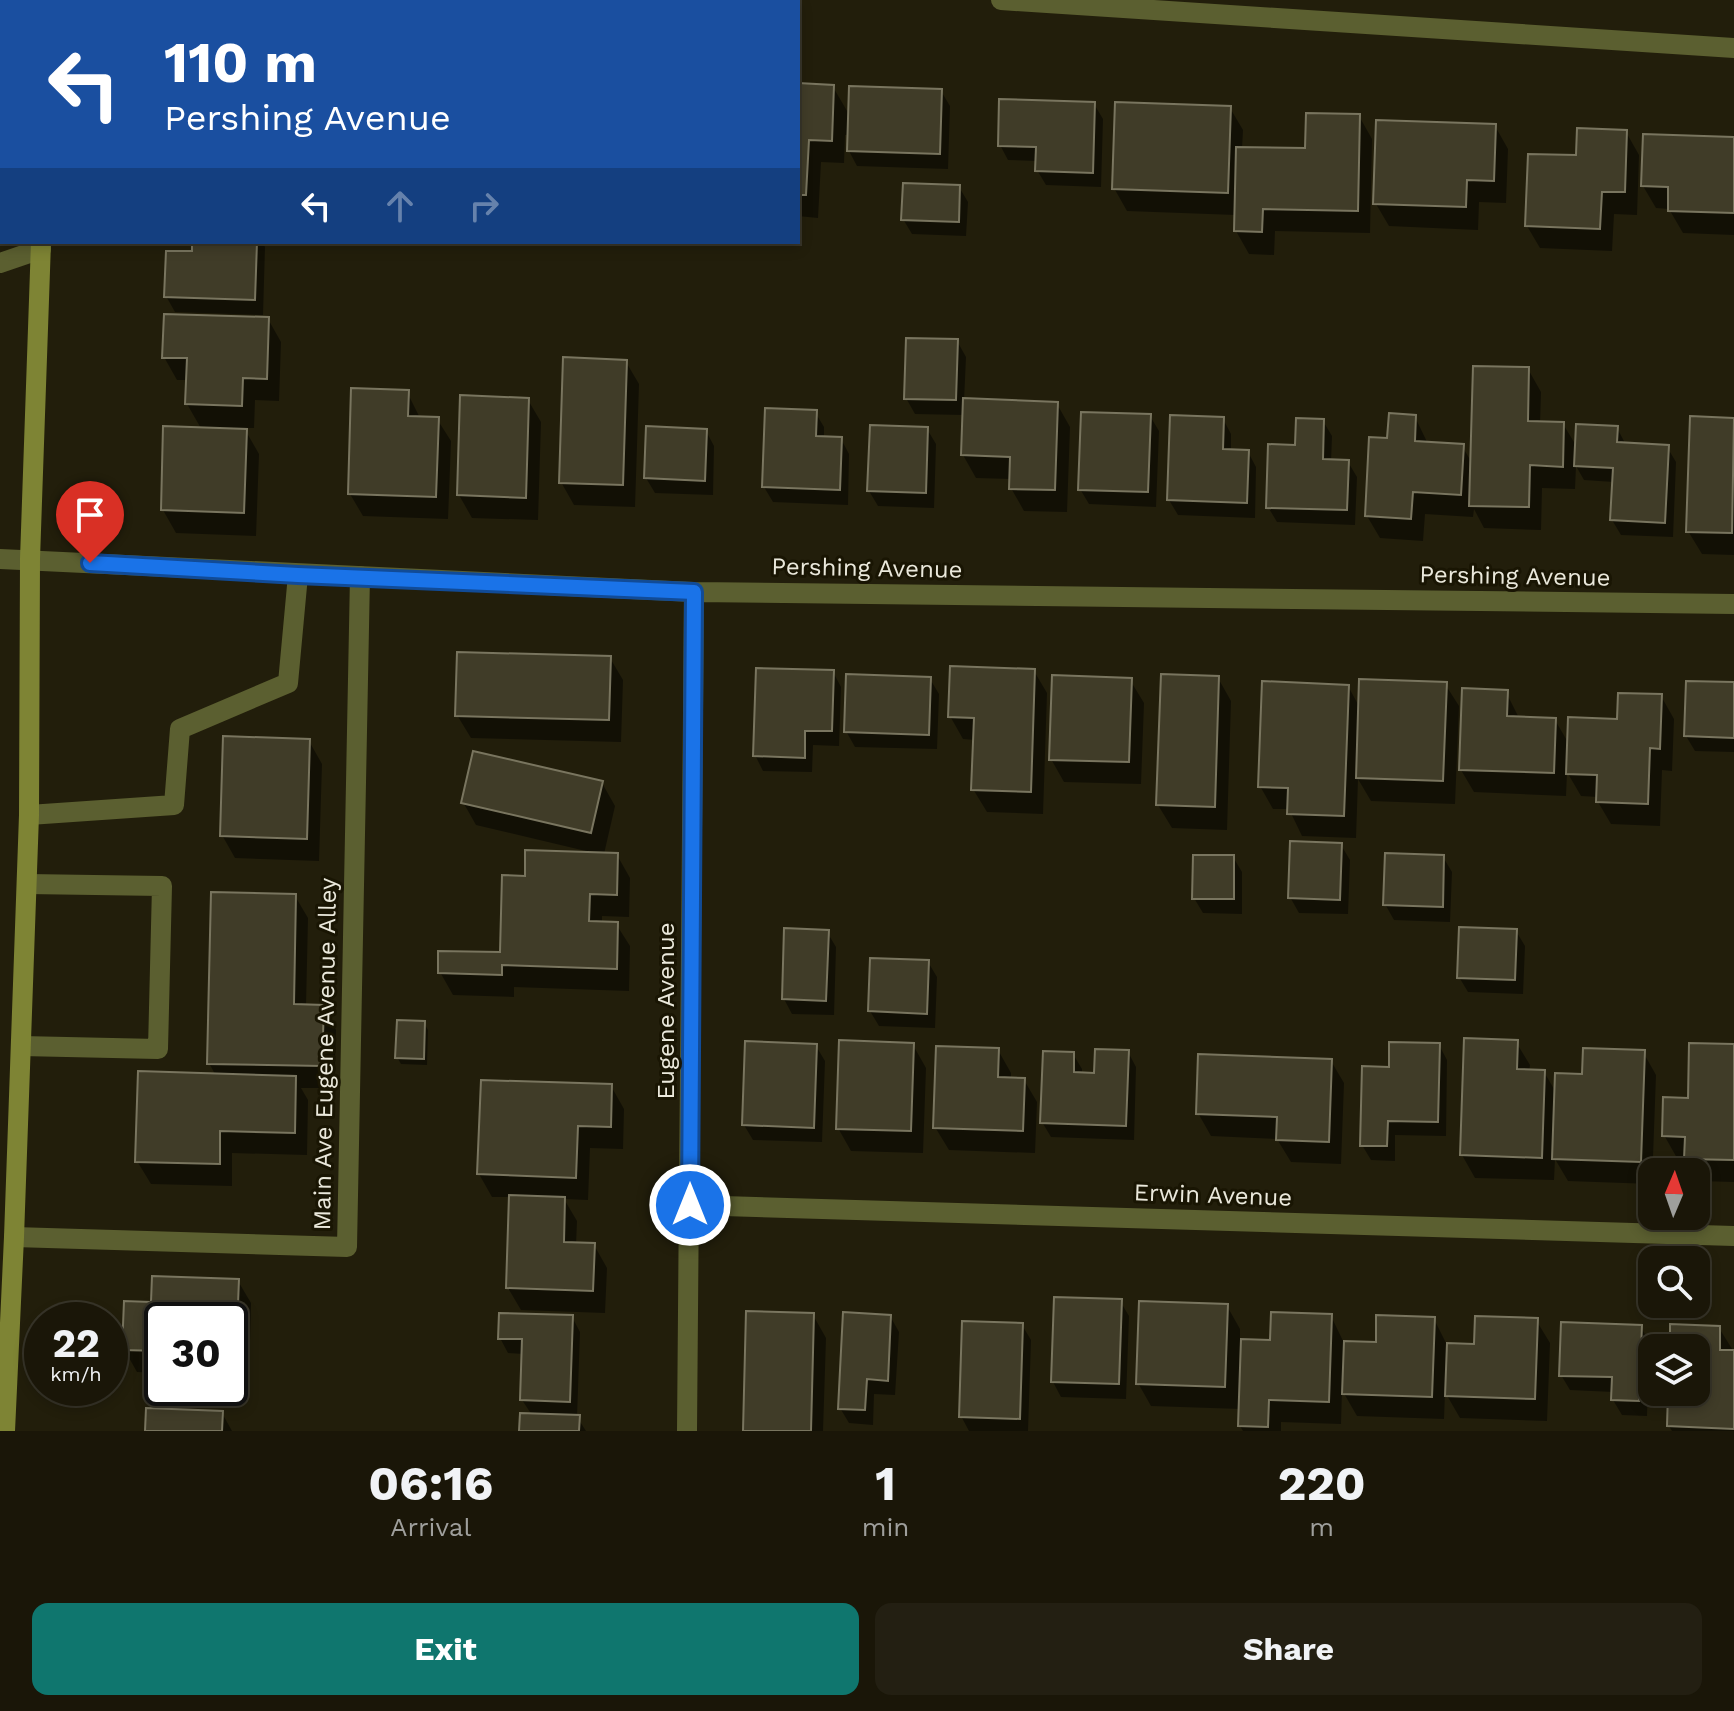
<!DOCTYPE html>
<html lang="en">
<head>
<meta charset="utf-8">
<style>
	:root { --surface:#1a1608; --page:#231f12; --text:#f1f3f6; --muted:#9f9f9c; --line:#383529; --accent:#0f766e }
	body { margin:0; font-family:"Work Sans",sans-serif; background:var(--page); color:var(--text); height:100vh; display:flex; flex-direction:column; font-size:30px; white-space:nowrap }
	* { box-sizing:border-box; margin:0 }
	p { font-size:26px; color:var(--muted) }
	.icon { flex:none; width:44px; height:44px; fill:none; stroke:currentColor; stroke-width:2; stroke-linecap:round; stroke-linejoin:round }
	.map { position:relative; height:1431px; overflow:hidden }
	.details { display:flex; flex-direction:column; background:var(--surface); flex:1 }
	.details>* { flex:none }
	.guide { position:absolute; left:0px; top:0px; width:800px; height:244px; box-shadow:0 4px 12px #0003,0 0 0 2px var(--line); background:#1a4fa0; color:#fff; overflow:hidden }
	.needle { width:52px; rotate:2deg }
	.buttons { position:absolute; left:1638px; top:1158px; display:grid; gap:16px }
	.buttons a { display:grid; place-items:center; width:72px; height:72px; border-radius:16px; background:var(--surface); box-shadow:0 4px 12px #0003,0 0 0 2px var(--line); font-size:40px }
	.speed { position:absolute; left:24px; top:1302px; display:flex; gap:16px; font-size:40px; font-weight:700; text-align:center }
	.speed>* { display:grid; place-content:center; width:104px; height:104px; border-radius:50%; background:var(--surface); box-shadow:0 4px 12px #0003,0 0 0 2px var(--line); line-height:1 }
	.speed small { font-size:20px; font-weight:400 }
	.speed .limit { border:4px solid #111; border-radius:12px; background:#fff; color:#111 }
	.pin { position:absolute; display:grid; place-items:center; width:68px; height:68px; color:#fff; margin:-82px -34px; border-radius:50% 50% 50% 0; rotate:-45deg; box-shadow:0 0 8px #0007 }
	.pin .icon { rotate:45deg }
	.me { position:absolute; width:88px; margin:-44px; rotate:0deg; stroke-linejoin:round; filter:drop-shadow(0 0 6px #0008) }
	.turn { display:flex; align-items:center; gap:28px; height:168px; padding:0 32px; font-size:36px }
	.turn .icon { width:104px; height:104px; stroke-width:2.5 }
	.turn b { display:block; font-size:56px; line-height:68px }
	.lanes { display:flex; align-items:center; height:76px; padding:0 32px; background:#0003; justify-content:center; gap:40px; direction:ltr }
	.lanes .off { opacity:.35 }
	.eta { display:flex; justify-content:space-evenly; align-items:center; height:136px; text-align:center }
	.eta b { font-size:48px; font-weight:700; line-height:56px }
	.button { display:flex; gap:16px; margin-top:auto; padding:16px 32px }
	.button a { flex:1; height:92px; border-radius:16px; background:var(--accent); color:#fff; font-size:32px; font-weight:700; line-height:92px; text-align:center }
	.button a+a { background:var(--page); color:var(--text) }
	.map>svg:first-child { display:block }
	.shadow { fill:#0007 }
	.building { fill:#403c28; stroke:#79755f; stroke-width:2 }
	.lines { fill:none; stroke-linecap:round; stroke-linejoin:round }
	.lane { stroke:#5b5f30; stroke-width:20 }
	.street { stroke:#5b5f30; stroke-width:20 }
	.secondary { stroke:#7e8434; stroke-width:20 }
	.route-casing { stroke:#114b97; stroke-width:20 }
	.route { stroke:#1a73e8; stroke-width:14 }
	.labels { text-anchor:middle; dominant-baseline:central; stroke-width:6; stroke-linejoin:round; paint-order:stroke }
	.street-label { font-size:24px; fill:#eae8db; stroke:#191503 }
</style>
</head>
<body>
<div class="map">
<svg width="1734" height="1431" viewBox="0 0 1734 1431">
	<rect width="100%" height="100%" fill="#221e0b"/>
	<!-- shadow -->
	<path class="shadow" d="M798,85L833,87L850,116L941,91L950,106L948,169L857,166L849,151V135H845L844,163L821,162L818,218L798,216Z
		M1094,104L1103,119L1101,187L1046,185L1037,170V161L1008,160L1000,145Z
		M1230,108L1243,130L1242,149L1307,150L1359,116L1372,139L1370,233L1275,231L1274,255L1249,254L1236,231V215L1127,211L1114,188Z
		M1495,126L1508,149L1506,203L1479,202L1478,230L1389,226L1376,204Z
		M1626,132L1639,155L1637,215L1614,214L1612,251L1540,248L1527,226L1578,158Z
		M1734,139V235L1683,233L1669,209L1656,208L1643,186Z
		M959,187L968,202L966,236L912,234L903,219Z
		M194,242H262L265,247L263,315L175,312L166,296L194,253Z
		M268,319L281,342L279,401L255,400L254,428H244L259,454L256,536L176,533L163,510L202,430L187,404L188,380H177L164,357Z
		M957,341L966,357L964,401L1057,404L1070,427L1067,512L1024,511L1011,488V479L976,478L963,455L964,415L915,414L906,398Z
		M626,362L639,384L635,507L574,505L561,482Z
		M1528,369L1541,392L1540,424H1563L1577,447L1617,428L1625,443L1667,447L1676,462L1673,537L1621,535L1612,520L1614,482L1584,480L1576,466L1575,489L1542,488L1541,530L1484,528L1474,509L1473,517L1425,514L1423,541L1380,538L1367,516L1389,440L1415,417L1428,444L1462,446L1472,463Z
		M407,392L420,418L437,419L451,441L448,519L363,516L350,494Z
		M528,400L541,422L538,520L472,518L459,495Z
		M815,412L824,427V438L841,439L849,454L848,505L773,502L764,487Z
		M1150,416L1159,431L1156,507L1089,504L1080,489Z
		M1223,419L1231,434V451L1248,452L1256,467L1255,518L1178,515L1169,500Z
		M1692,419L1734,420V555L1702,554L1688,531Z
		M1323,421L1332,436L1331,462H1348L1357,477L1355,525L1277,522L1268,507L1297,447Z
		M927,429L936,444L934,508L878,506L869,491Z
		M706,431L714,446L713,495L655,493L646,478Z
		M610,658L623,680L621,742L471,738L457,715Z
		M1034,671L1047,693L1043,814L987,812L973,789L975,740L963,739L950,716Z
		M833,672L841,687L839,746L813,745L812,772L763,771L755,755Z
		M1218,678L1231,701L1227,830L1172,828L1158,805Z
		M930,679L939,694L937,749L855,747L846,731Z
		M1130,680L1144,703L1141,784L1064,782L1051,759Z
		M1445,684L1459,706L1455,804L1371,801L1358,779L1356,838L1302,836L1289,809H1273L1260,786L1348,686L1360,708Z
		M1734,684V752L1695,751L1686,736Z
		M1506,692L1519,718L1555,720L1569,744L1619,721L1661,696L1674,719L1672,771L1662,770L1660,826L1611,824L1598,802V797L1581,796L1567,772L1566,796L1474,792L1461,770Z
		M309,741L322,764L319,861L235,858L222,835Z
		M602,783L615,806L604,854L617,855L630,878L629,917L602,916V923L616,924L630,946L629,991L514,987V997L453,995L440,972L502,954L526,878L590,852L476,825L463,802Z
		M1341,845L1350,860L1348,914L1299,913L1290,897Z
		M1233,857L1242,872V914L1203,913L1194,898Z
		M1443,857L1452,872L1450,922L1394,920L1385,904Z
		M295,896L308,918L306,1006L323,1007L336,1030L334,1088H301L308,1100L307,1155L232,1153V1186L151,1184L137,1161L216,1076L209,1063Z
		M1516,931L1525,946L1523,994L1468,992L1459,977Z
		M827,932L836,947L834,1015L792,1014L784,999Z
		M928,962L937,977L935,1028L879,1026L870,1011Z
		M424,1023L428,1030L427,1065L401,1064L397,1057Z
		M1516,1042L1530,1065L1529,1072H1544L1557,1094L1584,1076L1643,1052L1656,1075L1652,1184L1568,1181L1555,1159L1554,1180L1475,1178L1462,1155Z
		M913,1045L926,1068L923,1153L851,1151L838,1128Z
		M1439,1045L1447,1060L1446,1136L1395,1135V1161L1371,1160L1362,1145L1390,1069Z
		M816,1046L825,1061L822,1142L753,1140L744,1125Z
		M1734,1046V1182L1699,1181L1686,1158H1677L1664,1135Z
		M998,1050L1011,1073V1079L1024,1080L1037,1102L1035,1153L949,1150L935,1127Z
		M1128,1052L1136,1067L1134,1140L1051,1137L1042,1122L1073,1054L1082,1069V1074L1096,1075Z
		M1331,1061L1344,1083L1341,1164L1291,1162L1277,1139L1211,1136L1198,1113Z
		M611,1086L624,1109L623,1149L590,1148L588,1200L564,1199L577,1221L576,1245H594L607,1268L605,1313L521,1310L508,1288L511,1197H492L479,1174Z
		M238,1281L251,1303L249,1376L230,1375V1320H162V1373L137,1372L124,1349L153,1304Z
		M1120,1301L1129,1316L1126,1399L1061,1397L1053,1382Z
		M1227,1306L1240,1329V1340L1272,1342L1331,1316L1344,1343L1377,1344L1434,1319L1447,1345L1476,1346L1536,1320L1550,1343L1547,1421L1460,1418L1445,1392L1444,1419L1357,1416L1342,1390L1341,1424L1281,1422V1431H1243L1240,1426L1241,1409L1151,1406L1138,1383Z
		M813,1315L826,1338L823,1431H745Z
		M890,1316L899,1332L895,1395L874,1394L873,1425L849,1423L840,1408Z
		M572,1317L580,1332L577,1417L586,1431H521L532,1415L522,1400L524,1354L508,1353L500,1338Z
		M1022,1325L1031,1340L1028,1431H969L961,1416Z
		M1641,1327L1649,1342L1647,1416L1622,1415L1613,1400L1614,1392L1570,1390L1561,1375Z
		M1719,1328L1734,1352V1431H1672L1669,1426L1670,1392H1696V1348H1672Z
		M222,1413L232,1431H147Z"/>
	<!-- building -->
	<path class="building" d="M798,83L834,85L832,141L809,140L806,195H798Z
		M849,86L942,89L940,154L847,151Z
		M999,99L1095,102L1093,173L1035,171L1036,147L998,146Z
		M1115,102L1231,106L1228,193L1112,189Z
		M1306,113L1360,114L1358,211L1263,209L1262,232L1234,231L1236,147L1305,148Z
		M1376,120L1496,124L1494,181L1467,180L1466,207L1373,204Z
		M1577,128L1627,130L1625,192H1602L1600,229L1525,226L1528,154L1576,155Z
		M1643,134L1734,137V213L1668,211V187L1641,186Z
		M903,183L960,185L959,222L901,220Z
		M192,242H257L255,300L164,297L166,251H192Z
		M164,314L269,317L267,379L243,378L242,406L185,404L187,358H162Z
		M906,338L958,339L956,400L904,399Z
		M563,357L627,360L623,485L559,483Z
		M1473,366L1529,367L1528,421L1564,422L1563,467L1530,465L1529,507L1469,506Z
		M351,388L409,390L408,416L439,417L436,497L348,494Z
		M460,395L529,398L526,498L457,495Z
		M963,398L1058,402L1055,490L1009,489L1010,457L961,455Z
		M765,408L817,410L816,436L842,437L840,490L762,487Z
		M1081,412L1151,414L1148,492L1078,490Z
		M1389,413L1416,415L1415,441L1464,444L1461,495L1413,492L1411,519L1365,516L1369,437L1387,438Z
		M1170,415L1224,417L1223,449L1249,450L1247,503L1167,500Z
		M1690,416L1734,418L1732,533L1686,532Z
		M1296,418L1324,419L1323,459L1349,460L1347,510L1266,508L1268,444L1295,445Z
		M1576,424L1618,426L1617,442L1669,445L1665,523L1610,520L1613,468L1574,466Z
		M870,425L928,427L926,493L867,491Z
		M163,426L247,429L244,513L161,510Z
		M646,426L707,429L705,481L644,478Z
		M457,652L611,656L609,720L455,716Z
		M950,666L1035,669L1031,792L971,790L974,718L948,717Z
		M756,668L834,670L832,731H805V758L753,756Z
		M846,674L931,677L929,735L844,732Z
		M1161,674L1219,676L1215,807L1156,805Z
		M1052,675L1132,678L1129,762L1049,760Z
		M1359,679L1447,682L1443,781L1356,778Z
		M1262,681L1349,685L1344,816L1287,814L1288,788L1258,787Z
		M1686,681L1734,682V738L1684,736Z
		M1462,688L1508,690L1507,716L1556,718L1554,773L1459,770Z
		M1618,693L1662,694L1660,749L1650,748L1648,804L1596,802L1597,775L1566,774L1568,717L1617,719Z
		M223,736L310,739L307,839L220,836Z
		M473,751L603,781L591,833L461,803Z
		M1290,841L1342,843L1340,900L1288,898Z
		M525,850L618,853L617,895L590,894L589,921L618,922L617,969L502,965V975L438,973V951L500,952L502,875L525,876Z
		M1385,853L1444,855L1443,907L1383,905Z
		M1193,855H1234V899H1192Z
		M211,892L296,894L294,1004L324,1005L322,1066L207,1064Z
		M1459,927L1517,929L1515,980L1457,978Z
		M784,928L829,930L826,1001L782,999Z
		M870,958L929,960L927,1014L868,1011Z
		M397,1020L425,1021L424,1059L395,1058Z
		M1464,1038L1518,1040L1517,1069L1545,1070L1542,1158L1460,1155Z
		M839,1040L914,1043L911,1131L836,1129Z
		M745,1041L817,1044L814,1128L742,1125Z
		M1389,1042L1440,1043L1438,1122L1388,1121L1387,1146H1360L1362,1066L1389,1067Z
		M1689,1043L1734,1044V1160L1684,1159L1685,1137L1662,1136L1663,1097L1688,1098Z
		M936,1046L999,1048L998,1077L1025,1078L1023,1131L933,1128Z
		M1583,1048L1645,1050L1641,1162L1552,1159L1555,1073L1582,1074Z
		M1095,1049L1129,1050L1126,1126L1040,1123L1043,1051L1074,1052V1072L1094,1073Z
		M1198,1054L1332,1059L1329,1142L1276,1140L1277,1117L1196,1114Z
		M138,1071L296,1076L295,1133L220,1131V1164L135,1162Z
		M481,1080L612,1084L611,1127L578,1126L576,1178L477,1174Z
		M509,1195L565,1197L564,1242L595,1243L593,1291L506,1288Z
		M152,1276L239,1279L236,1354L230,1353V1320H162V1351L122,1350L124,1301L151,1302Z
		M1054,1297L1122,1299L1119,1384L1051,1382Z
		M1139,1301L1228,1304L1225,1387L1136,1384Z
		M746,1311L814,1313L811,1431H743Z
		M843,1312L891,1315L888,1381L867,1379L865,1410L838,1409Z
		M1271,1312L1332,1314L1329,1402L1269,1400L1268,1427L1238,1426L1241,1339L1270,1340Z
		M499,1313L573,1315L570,1402L520,1400L522,1339H498Z
		M1376,1315L1435,1317L1432,1397L1342,1394L1344,1341L1376,1342Z
		M1475,1316L1538,1318L1535,1399L1445,1396L1447,1343L1474,1344Z
		M962,1321L1023,1323L1020,1419L959,1417Z
		M1561,1322L1642,1325L1639,1401L1611,1400L1612,1377L1559,1376Z
		M1670,1324L1720,1326V1350H1734V1429L1667,1426L1668,1392H1696V1348H1670Z
		M146,1408L223,1411L222,1431H145Z
		M520,1413L580,1415L579,1431H519Z"/>
	<g class="lines">
		<!-- lane -->
		<path class="lane" d="M0,263L41,249
			M29,815L174,805L180,729L288,683L298,575
			M21,1046L158,1049L162,886L27,884
			M14,1237L347,1247L360,576"/>
		<!-- street -->
		<path class="street" d="M1001,0L1734,48
			M0,559L694,592L1734,604
			M690,1205L1734,1236
			M687,1431L694,592"/>
		<!-- secondary -->
		<path class="secondary" d="M49,2V0
			M5,1431L14,1237L29,815L30,559L41,242"/>
	</g>
	<g class="lines">
		<defs>
			<path id="route" d="M90,563L298,575L694,592L690,1205"/>
		</defs>
		<!-- route casing -->
		<use href="#route" class="route-casing"/>
		<!-- route -->
		<use href="#route" class="route"/>
	</g>
	<g class="labels">
		<!-- street labels -->
		<g class="street-label">
			<text transform="translate(867 568) rotate(1)">Pershing Avenue</text>
			<text transform="translate(1515 576) rotate(1)">Pershing Avenue</text>
			<text transform="translate(666 1011) rotate(-90)">Eugene Avenue</text>
			<text transform="translate(325 1054) rotate(-89)">Main Ave Eugene Avenue Alley</text>
			<text transform="translate(1213 1195) rotate(2)">Erwin Avenue</text>
		</g>
	</g>
</svg>
<div class="buttons">
<a><svg class="needle" viewBox="-14 -14 28 28"><path d="M0-13l5 13h-10z" fill="#e53935"/><path d="M0 13l5-13h-10z" fill="#9f9f9c"/></svg></a>
<a><svg class="icon" aria-label="search" viewBox="0 0 24 24"><circle cx="10" cy="10" r="6"/><path d="M15 15l6 6"/></svg></a>
<a><svg class="icon" aria-label="layers" viewBox="0 0 24 24"><path d="M12 4l9 5-9 5-9-5zM3 14l9 5 9-5"/></svg></a>
</div>
<div class="speed"><div>22<small>km/h</small></div><div class="limit">30</div></div>
<div class="pin" style="left:90px;top:563px;background:#d93025"><svg class="icon" aria-label="arrive" viewBox="0 0 24 24"><path d="M6 21V4h12l-3 4 3 4H6"/></svg></div>
<svg class="me" style="left:690px;top:1205px" viewBox="-20 -20 40 40"><circle r="17" fill="#1a73e8" stroke="#fff" stroke-width="3"/><path d="M0-11L8 9 0 5-8 9z" fill="#fff"/></svg>
<div class="guide">
<div class="turn"><svg class="icon" aria-label="left" viewBox="0 0 24 24"><path d="M17 20v-9H6M10 6l-5 5 5 5"/></svg><div><b>110 m</b>Pershing Avenue</div></div>
<div class="lanes"><svg class="icon" aria-label="left" viewBox="0 0 24 24"><path d="M17 20v-9H6M10 6l-5 5 5 5"/></svg><svg class="icon off" aria-label="ahead" viewBox="0 0 24 24"><path d="M12 20V5M6 11l6-6 6 6"/></svg><svg class="icon off" aria-label="right" viewBox="0 0 24 24"><path d="M7 20v-9h11M14 6l5 5-5 5"/></svg></div>
</div>
</div>
<section class="details">
<div class="eta">
<div><b>06:16</b><p>Arrival</p></div>
<div><b>1</b><p>min</p></div>
<div><b>220</b><p>m</p></div>
</div>
<div class="button"><a>Exit</a><a>Share</a></div>
</section>
</body>
</html>
